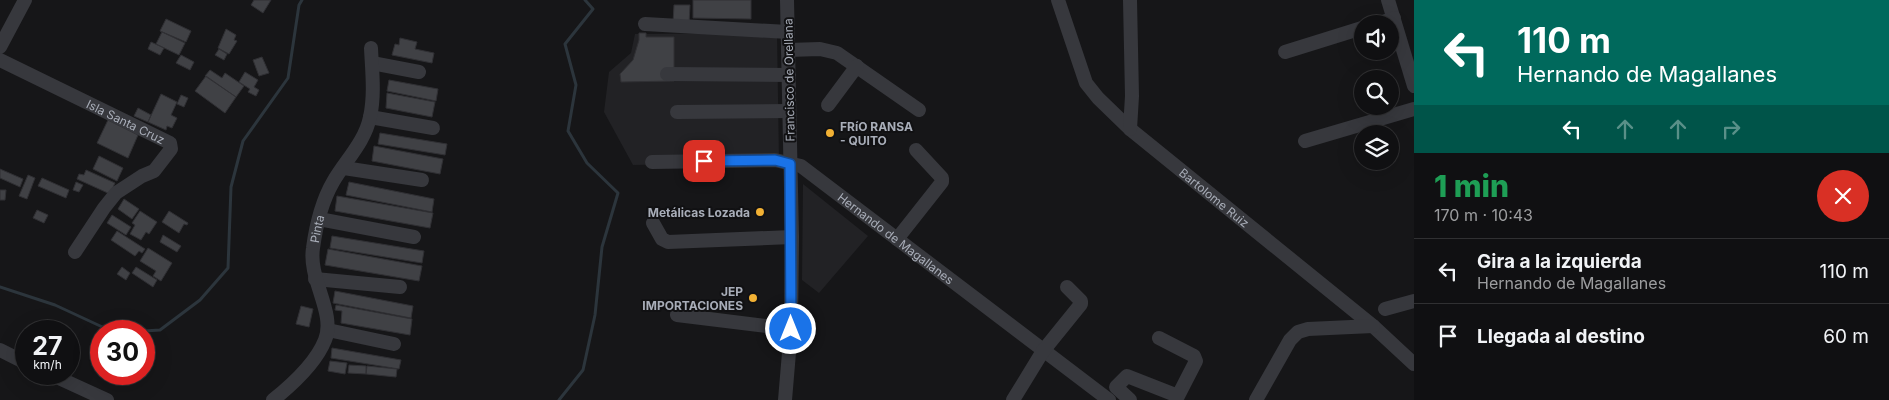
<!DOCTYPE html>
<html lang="es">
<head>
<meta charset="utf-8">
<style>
	:root { --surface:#101012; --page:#19191b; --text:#f1f3f6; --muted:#9c9d9f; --line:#303032 }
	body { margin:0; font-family:Inter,sans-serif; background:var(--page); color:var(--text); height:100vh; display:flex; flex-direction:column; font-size:19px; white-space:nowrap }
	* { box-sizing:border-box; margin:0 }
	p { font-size:16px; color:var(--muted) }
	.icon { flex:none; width:28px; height:28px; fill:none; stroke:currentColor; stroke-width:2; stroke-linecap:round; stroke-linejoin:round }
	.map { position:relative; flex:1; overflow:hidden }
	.panel { display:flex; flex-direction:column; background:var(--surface); width:475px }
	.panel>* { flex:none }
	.top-card { background:#00695c; color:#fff; overflow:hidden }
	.fabs { position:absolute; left:1354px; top:15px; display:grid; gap:10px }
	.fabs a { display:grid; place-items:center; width:45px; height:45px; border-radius:50%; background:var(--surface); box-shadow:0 5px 20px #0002,0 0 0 1px var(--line); font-size:25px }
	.speed { position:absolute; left:15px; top:320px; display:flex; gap:10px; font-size:25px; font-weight:700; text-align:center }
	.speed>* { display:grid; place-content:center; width:65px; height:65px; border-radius:50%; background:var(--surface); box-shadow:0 5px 20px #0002,0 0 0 1px var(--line); line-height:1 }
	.speed small { font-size:12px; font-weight:400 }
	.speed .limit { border:8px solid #d22; background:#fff; color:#111 }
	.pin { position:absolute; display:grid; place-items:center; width:42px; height:42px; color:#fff; margin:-21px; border-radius:10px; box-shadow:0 2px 8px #0006 }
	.me { position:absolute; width:55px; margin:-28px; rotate:0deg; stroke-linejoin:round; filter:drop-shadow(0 0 4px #0008) }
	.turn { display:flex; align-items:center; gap:18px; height:105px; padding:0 20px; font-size:22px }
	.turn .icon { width:65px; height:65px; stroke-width:2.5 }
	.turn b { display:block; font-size:35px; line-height:42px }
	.lanes { display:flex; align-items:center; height:48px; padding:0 20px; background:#0003; justify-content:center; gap:25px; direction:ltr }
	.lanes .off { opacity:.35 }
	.round { display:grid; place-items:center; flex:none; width:52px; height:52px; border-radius:26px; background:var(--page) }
	.head { display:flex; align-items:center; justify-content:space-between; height:85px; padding:0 20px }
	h1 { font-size:30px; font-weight:800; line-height:38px; color:#1e9e55 }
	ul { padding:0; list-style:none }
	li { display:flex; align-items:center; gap:15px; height:65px; padding:0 20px; border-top:1px solid var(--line) }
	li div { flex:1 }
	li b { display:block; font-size:19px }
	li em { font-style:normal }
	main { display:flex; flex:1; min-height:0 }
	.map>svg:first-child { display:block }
	.built { fill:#222225 }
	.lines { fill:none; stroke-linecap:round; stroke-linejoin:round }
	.stream { stroke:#2c353c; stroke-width:3 }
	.building { fill:#404145; stroke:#303034 }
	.minor { stroke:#37383d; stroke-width:14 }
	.route-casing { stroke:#114b97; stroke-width:12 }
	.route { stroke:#1a73e8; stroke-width:9 }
	.poi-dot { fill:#f2b134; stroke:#111113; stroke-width:2 }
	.labels { text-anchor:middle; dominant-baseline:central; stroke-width:4; stroke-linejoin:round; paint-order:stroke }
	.street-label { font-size:12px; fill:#a8adb8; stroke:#111113 }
	.poi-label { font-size:12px; font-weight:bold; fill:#a8adb8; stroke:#111113; text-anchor:end }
</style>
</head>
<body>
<main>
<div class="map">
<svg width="1414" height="400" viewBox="0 0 1414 400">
	<rect width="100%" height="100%" fill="#161618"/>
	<!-- built -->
	<path class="built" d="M777,33L779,162L633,165L604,112L609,72L631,53L635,34Z
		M803,184L868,236L819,293L802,280Z"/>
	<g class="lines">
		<!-- stream -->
		<path class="stream" d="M0,287L55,305L111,331
			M144,331L160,330L200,300L228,268L231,187L243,141L288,78L299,5L302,0
			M559,400L583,370L595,315L602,247L618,193L587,163L568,131L576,85L565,44L593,9L585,0"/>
	</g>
	<!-- building -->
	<path class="building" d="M254,0H271L263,13L251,5Z
		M693,0H751V19L693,18Z
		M674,5H690L689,24L673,23Z
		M166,19L191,31L186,42L160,31Z
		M226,29L236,35L234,40L237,41L229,54L218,48Z
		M162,32L185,43L179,55L156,44Z
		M639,33H646V37H674V81L621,82L620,74L633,60L639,40Z
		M400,38L417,42L415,49L434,53L432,63L392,55L395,44L399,45Z
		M151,42L164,48L160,55L148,49Z
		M219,49L227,54L224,60L215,55Z
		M181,55L194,62L190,70L176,63Z
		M262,57L269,73L259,76L253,60Z
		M210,70L222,78L225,73L244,86L236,97L205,76Z
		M245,72L258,80L254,87L259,90L256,96L248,92L250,89L239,82Z
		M206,76L236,97L225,113L195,91Z
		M389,80L438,89L436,101L387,91Z
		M387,93L435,102L432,117L386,108Z
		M161,94L177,102L171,115L177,118L172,128L167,126L166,130L148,122Z
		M181,95L188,98L184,107L177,104Z
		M138,108L151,115L148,122L134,116Z
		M108,120L138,135L128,158L97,143Z
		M380,133L447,144L445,155L378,144Z
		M374,146L443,159L440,174L372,161Z
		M99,156L123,168L117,181L93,169Z
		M0,169L23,179L20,187L0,178Z
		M86,170L115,183L110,194L77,179L79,174L84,175Z
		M28,175L35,178L27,199L19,196Z
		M42,178L69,190L66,198L38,186Z
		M76,182L83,185L79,192L73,190Z
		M349,182L434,199L432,212L346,195Z
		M0,190H6L5,200H0Z
		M337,196L433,213L430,228L335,211Z
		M124,199L139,209L132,219L118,209Z
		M37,210L48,215L44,223L33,218Z
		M140,211L157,222L149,234L146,232L141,240L130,234L135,225L132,223Z
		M169,211L188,223L187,225L184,224L179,233L162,222Z
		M112,215L131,227L126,235L107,223Z
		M117,231L145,249L142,253L139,251L135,256L111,240Z
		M163,235L181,246L177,252L160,242Z
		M332,236L424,251L422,263L330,248Z
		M148,248L172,263L161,281L153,276L156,271L140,261Z
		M328,249L422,266L419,281L325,265Z
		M122,267L130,273L126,280L117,274Z
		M136,267L157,280L153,287L132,273Z
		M335,291L413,306L411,318L333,303Z
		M336,305L412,319L410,335L341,323L342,311L335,310Z
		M301,306L313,309L309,327L296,324Z
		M332,348L401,360L399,369L331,358Z
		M330,361L347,363L345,374L328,371Z
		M349,365L366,366V374L348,373Z
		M367,366L397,369L396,377L366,374Z"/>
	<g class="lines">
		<!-- minor -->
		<g class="minor">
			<path id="s1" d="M1058,0L1086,83L1098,98L1130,129L1373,326L1414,364"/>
			<path d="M1388,0L1414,86"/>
			<path d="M645,24L788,32"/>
			<path d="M1377,24L1394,18"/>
			<path d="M0,47L25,0"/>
			<path d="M788,50L820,49L837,53L919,110"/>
			<path d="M1285,52L1362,28"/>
			<path id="s2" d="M0,60L170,143L171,149L154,171L142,176L116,193L104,208L75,252"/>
			<path d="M372,63L419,72"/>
			<path d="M667,74L789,75"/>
			<path d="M828,105L857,66"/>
			<path d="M677,112L789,111"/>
			<path d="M370,117L433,128"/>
			<path d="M1130,129L1132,96L1130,0"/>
			<path d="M1305,141L1414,109"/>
			<path id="s3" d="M652,162L775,160L801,166L1109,400"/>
			<path d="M344,168L422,180"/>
			<path d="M319,219L414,237"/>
			<path d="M653,223L662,239L668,242L792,237"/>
			<path d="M897,239L942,182V178L916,150"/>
			<path d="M315,279L400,287"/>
			<path d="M1385,309L1414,301"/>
			<path d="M677,315L791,329"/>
			<path d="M328,330L394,344"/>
			<path d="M0,350L26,363"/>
			<path d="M50,374L107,400"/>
			<path id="s4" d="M273,400C293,384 316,363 325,340C336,313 308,279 313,248C316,226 322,201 333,182C345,161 365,142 370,117C375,95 372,70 371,48"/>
			<path d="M785,400L791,329L792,237L787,0"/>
			<path d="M1013,400L1043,351L1081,304V301L1067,287"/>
			<path d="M1130,400L1116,387L1127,376L1178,396L1196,361L1194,356L1159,338"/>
			<path d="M1256,400L1290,340L1298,332L1308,329L1373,326"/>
		</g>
	</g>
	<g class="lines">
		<defs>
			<path id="route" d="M704,161L775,160L790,164L791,329"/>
		</defs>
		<!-- route casing -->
		<use href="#route" class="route-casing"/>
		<!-- route -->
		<use href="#route" class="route"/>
	</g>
	<!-- markers -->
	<g class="poi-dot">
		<circle cx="830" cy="133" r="5"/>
		<circle cx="760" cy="212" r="5"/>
		<circle cx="753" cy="298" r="5"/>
	</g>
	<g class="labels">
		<!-- street labels -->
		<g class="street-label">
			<text transform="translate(789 80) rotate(-91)">Francisco de Orellana</text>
			<text stroke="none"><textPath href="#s2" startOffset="140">Isla Santa Cruz</textPath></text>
			<text stroke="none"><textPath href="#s1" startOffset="260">Bartolome Ruiz</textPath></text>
			<text stroke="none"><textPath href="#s4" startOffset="194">Pinta</textPath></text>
			<text stroke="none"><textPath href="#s3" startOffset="269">Hernando de Magallanes</textPath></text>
		</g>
		<!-- poi labels -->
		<g class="poi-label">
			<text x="840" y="126" text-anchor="start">FRíO RANSA<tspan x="840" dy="14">- QUITO</tspan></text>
			<text x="750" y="212">Metálicas Lozada</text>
			<text x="743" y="291">JEP<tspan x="743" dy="14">IMPORTACIONES</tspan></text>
		</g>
	</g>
</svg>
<div class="fabs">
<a><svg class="icon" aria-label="sound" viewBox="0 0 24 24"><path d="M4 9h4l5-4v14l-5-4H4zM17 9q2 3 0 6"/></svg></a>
<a><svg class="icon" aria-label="search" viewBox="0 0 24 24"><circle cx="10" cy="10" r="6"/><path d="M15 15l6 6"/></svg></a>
<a><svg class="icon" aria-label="layers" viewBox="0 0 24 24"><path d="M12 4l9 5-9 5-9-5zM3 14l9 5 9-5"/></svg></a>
</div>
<div class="speed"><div>27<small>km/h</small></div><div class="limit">30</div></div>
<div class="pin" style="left:704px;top:161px;background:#d93025"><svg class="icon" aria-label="arrive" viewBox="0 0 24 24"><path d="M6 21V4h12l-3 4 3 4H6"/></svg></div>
<svg class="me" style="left:791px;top:329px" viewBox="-20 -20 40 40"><circle r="17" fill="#1a73e8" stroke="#fff" stroke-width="3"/><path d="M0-11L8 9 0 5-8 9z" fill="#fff"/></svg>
</div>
<section class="panel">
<div class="top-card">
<div class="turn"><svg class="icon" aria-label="left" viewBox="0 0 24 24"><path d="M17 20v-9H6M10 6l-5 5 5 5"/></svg><div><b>110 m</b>Hernando de Magallanes</div></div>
<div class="lanes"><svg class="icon" aria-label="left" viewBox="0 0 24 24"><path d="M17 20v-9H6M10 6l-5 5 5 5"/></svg><svg class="icon off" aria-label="ahead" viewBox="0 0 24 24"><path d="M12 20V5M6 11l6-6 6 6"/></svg><svg class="icon off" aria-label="ahead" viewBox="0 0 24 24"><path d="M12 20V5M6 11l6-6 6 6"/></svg><svg class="icon off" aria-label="right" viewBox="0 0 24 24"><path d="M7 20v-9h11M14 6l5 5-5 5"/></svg></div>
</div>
<div class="head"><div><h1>1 min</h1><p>170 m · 10:43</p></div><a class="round" style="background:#d93025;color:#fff"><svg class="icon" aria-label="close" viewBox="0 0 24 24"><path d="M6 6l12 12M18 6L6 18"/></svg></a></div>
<ul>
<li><svg class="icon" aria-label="left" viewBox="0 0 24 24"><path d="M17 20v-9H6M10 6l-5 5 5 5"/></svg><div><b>Gira a la izquierda</b><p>Hernando de Magallanes</p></div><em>110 m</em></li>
<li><svg class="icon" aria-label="arrive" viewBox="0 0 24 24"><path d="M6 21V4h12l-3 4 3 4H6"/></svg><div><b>Llegada al destino</b></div><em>60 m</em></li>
</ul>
</section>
</main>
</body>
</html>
